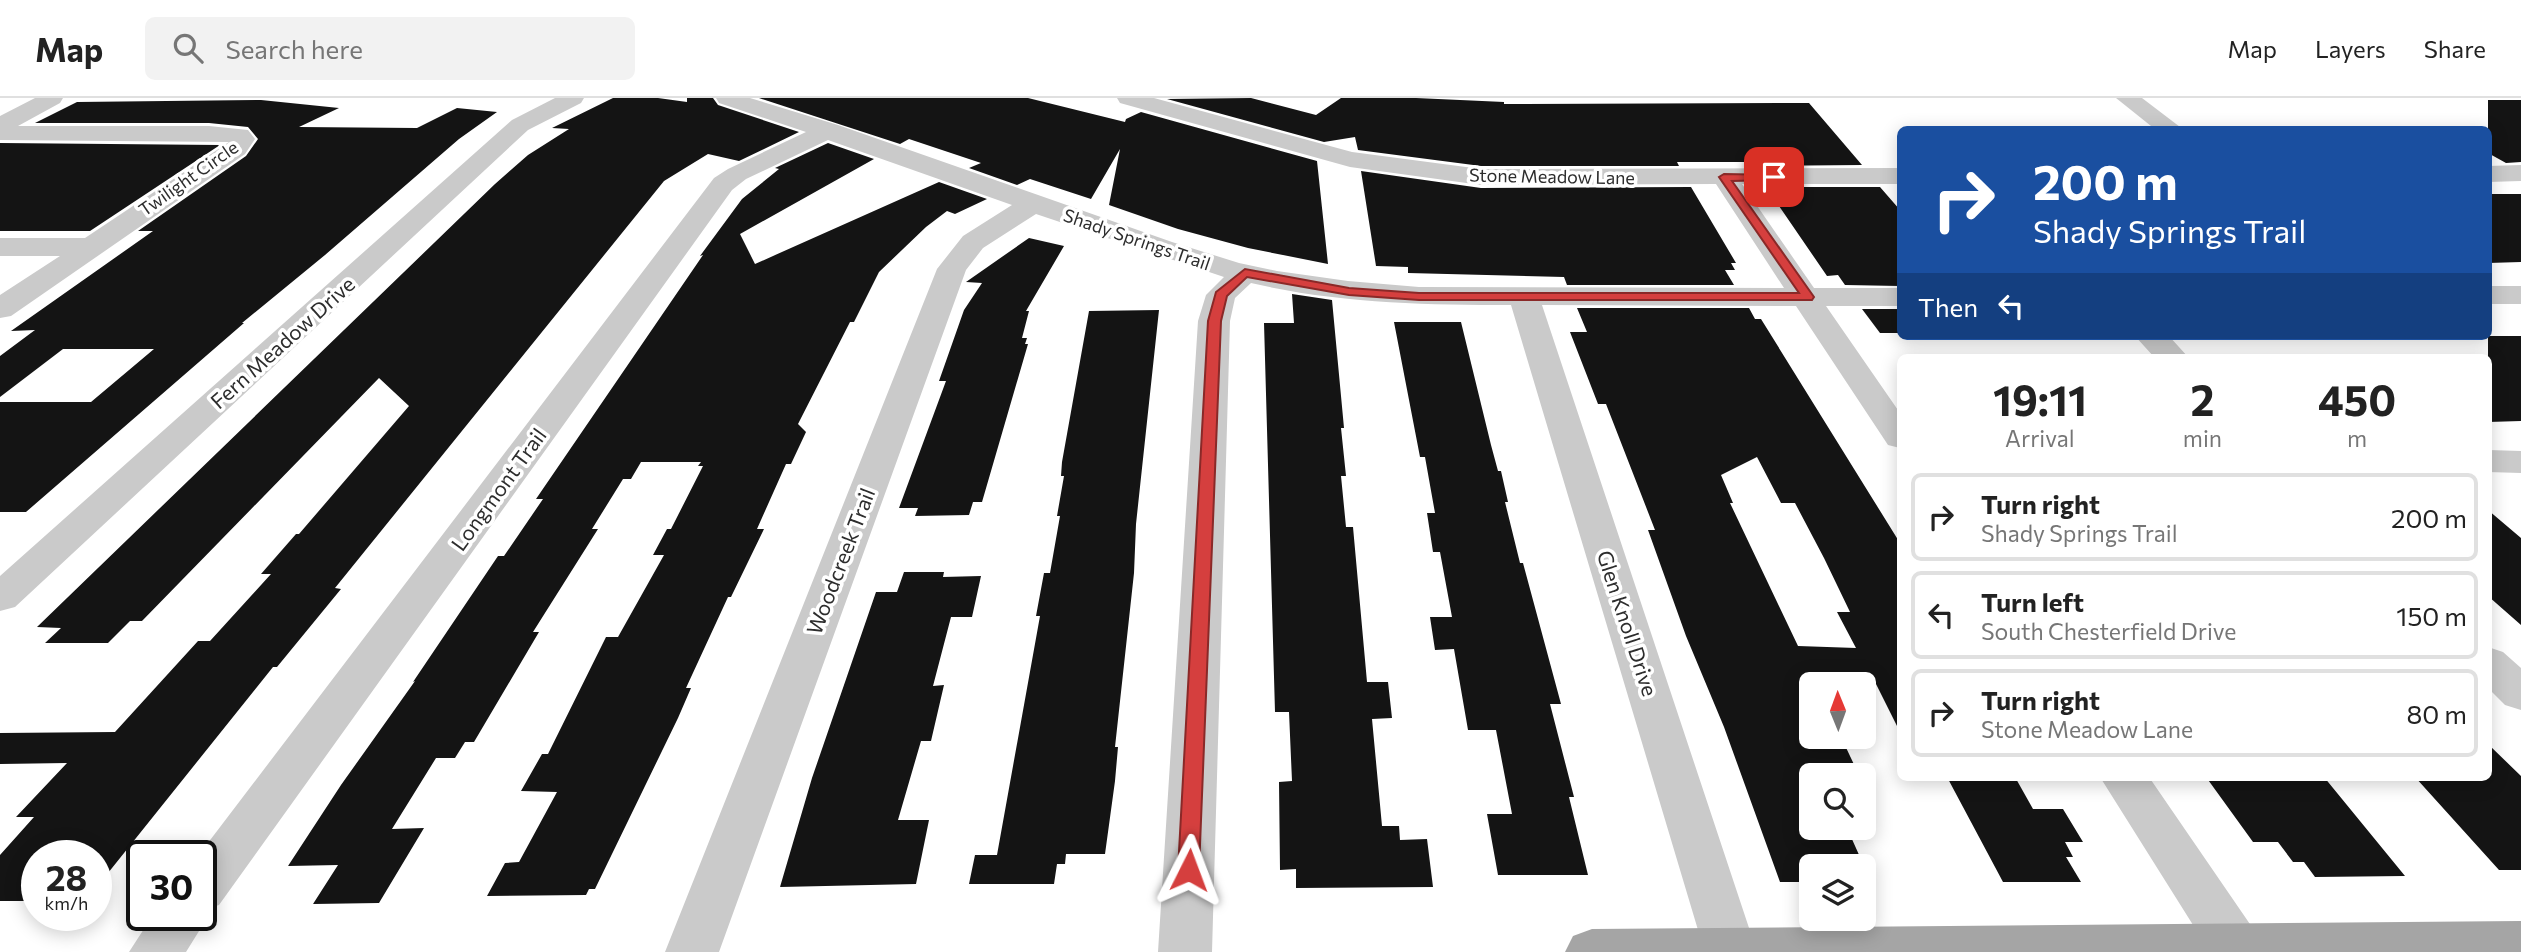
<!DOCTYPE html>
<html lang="en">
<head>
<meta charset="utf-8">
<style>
	:root { --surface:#fff; --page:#f2f2f2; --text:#222; --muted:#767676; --line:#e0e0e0 }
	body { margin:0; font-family:Commissioner,sans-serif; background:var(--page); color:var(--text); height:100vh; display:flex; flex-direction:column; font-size:26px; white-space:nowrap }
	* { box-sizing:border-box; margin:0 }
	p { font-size:23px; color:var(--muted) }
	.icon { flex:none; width:38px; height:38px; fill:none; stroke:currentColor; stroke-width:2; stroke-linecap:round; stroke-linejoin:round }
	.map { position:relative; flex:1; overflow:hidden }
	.side { position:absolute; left:1897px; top:256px; width:595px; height:427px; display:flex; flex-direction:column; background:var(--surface); border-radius:10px; box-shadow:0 4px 18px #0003 }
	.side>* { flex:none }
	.banner { position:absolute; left:1897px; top:28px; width:595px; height:214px; border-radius:10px; box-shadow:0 4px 18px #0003; background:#1a4fa0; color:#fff; overflow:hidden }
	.needle { width:46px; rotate:359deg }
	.controls { position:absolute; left:1799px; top:574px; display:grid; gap:14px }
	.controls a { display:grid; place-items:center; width:77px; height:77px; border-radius:10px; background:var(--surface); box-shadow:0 4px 18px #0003; font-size:35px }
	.speed { position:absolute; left:21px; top:742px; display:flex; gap:14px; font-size:35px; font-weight:700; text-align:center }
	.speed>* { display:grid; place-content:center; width:91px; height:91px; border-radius:50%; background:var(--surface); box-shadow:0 4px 18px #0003; line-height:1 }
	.speed small { font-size:18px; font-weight:400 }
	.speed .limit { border:4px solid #111; border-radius:10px; background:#fff; color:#111 }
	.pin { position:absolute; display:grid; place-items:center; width:60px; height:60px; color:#fff; margin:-30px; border-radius:14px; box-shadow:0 4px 10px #0006 }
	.me { position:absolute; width:77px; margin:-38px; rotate:3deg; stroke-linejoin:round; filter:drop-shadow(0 0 5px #0008) }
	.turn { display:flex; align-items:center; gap:24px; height:147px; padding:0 21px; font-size:32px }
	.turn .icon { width:91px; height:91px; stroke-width:2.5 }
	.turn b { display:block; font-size:49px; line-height:60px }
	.then { display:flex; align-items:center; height:66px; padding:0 21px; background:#0003; gap:14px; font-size:26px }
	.eta { display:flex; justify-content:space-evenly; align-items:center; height:119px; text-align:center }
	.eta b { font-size:42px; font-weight:700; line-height:49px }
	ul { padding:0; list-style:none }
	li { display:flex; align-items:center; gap:21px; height:88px; margin:0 14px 10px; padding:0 7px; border:4px solid var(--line); border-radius:10px }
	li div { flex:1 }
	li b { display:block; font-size:26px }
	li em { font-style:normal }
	header { display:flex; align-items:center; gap:42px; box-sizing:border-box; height:98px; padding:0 35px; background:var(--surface); border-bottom:2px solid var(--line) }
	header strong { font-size:33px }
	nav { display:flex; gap:38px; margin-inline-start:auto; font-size:24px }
	.search { width:490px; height:63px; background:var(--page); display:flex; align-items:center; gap:18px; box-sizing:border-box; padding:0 24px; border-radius:10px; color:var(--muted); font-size:26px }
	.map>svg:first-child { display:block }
	.building { fill:#141414; fill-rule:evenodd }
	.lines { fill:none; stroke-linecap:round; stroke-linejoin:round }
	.minor { fill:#cacaca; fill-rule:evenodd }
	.major { fill:#a5a5a5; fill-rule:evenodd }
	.route { fill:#d53f3e; stroke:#8a2928; stroke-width:2 }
	.labels { text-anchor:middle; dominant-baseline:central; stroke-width:7; stroke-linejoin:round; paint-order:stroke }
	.far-street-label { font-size:18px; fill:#2d2d2d; stroke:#fff }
	.street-label { font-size:21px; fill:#2d2d2d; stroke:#fff }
</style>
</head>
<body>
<header>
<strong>Map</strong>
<div class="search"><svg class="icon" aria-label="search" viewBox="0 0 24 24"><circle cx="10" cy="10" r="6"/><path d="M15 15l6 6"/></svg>Search here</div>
<nav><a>Map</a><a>Layers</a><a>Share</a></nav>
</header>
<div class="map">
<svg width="2521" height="854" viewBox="0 0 2521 854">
	<rect width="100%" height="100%" fill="#fff"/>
	<!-- building -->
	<path class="building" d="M613,0H658L687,4V0H713L718,7L799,34L739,63L708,56L664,83L335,490L341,491L277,569H273L96,790V758H37V803H0V757L34,719H16L67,665L0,666V635L115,634L198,543H210L271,476H261L296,436H299L409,308L379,280L142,523H130L108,545H45L61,530L37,529L495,86L528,57L569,31L552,30Z
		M759,0H1028L1125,24L1126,21L1141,14L1317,63L1328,166L1248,150L1178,131L1109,107L1120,51L1091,101L1030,81L1017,87L969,70L981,65L909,41L900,46Z
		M1251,0L1316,17L1341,0H1416L1504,4V6L1809,5L1862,67L1751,68L1748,64H1677L1679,68H1481L1358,52L1355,39L1324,44L1167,1Z
		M261,2L339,10L299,29L417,30L457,10L497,14L459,41L325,157L242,225H244L26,414H0V304H91L154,251H63L0,299V258L35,232L11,233L153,133H138L246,58L258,41L248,29L209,25H35L77,4Z
		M2488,2H2521V64L2506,65L2488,55Z
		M0,45L220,47L90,133H0Z
		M828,45L874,61L740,136L755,166L939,84L987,101L955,116L947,113L926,129L879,174L854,224H850L798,326L806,334L791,366H786L757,431H764L731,499H728L686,590H691L678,620L595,791H589L586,797L487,798L505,765L519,764L557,694L521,693L542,656H548L606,539H618L664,457H653L667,431H671L703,368H698L701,364H641L631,381H623L592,431H598L533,534H539L474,644H465L455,660H436L392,731L424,730L379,805L313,806L338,767L288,768L341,687L415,583L413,584L498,458H504L543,401H536L703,157L700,158L742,101L779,71L775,70Z
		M1361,73L1481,90L1691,89L1736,165H1731L1735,172H1725L1734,187H1567L1564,179L1408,175V169L1376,168Z
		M1766,89H1880L1900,112V188L1845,187L1838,177L1827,178Z
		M2488,96H2521V164L2488,165Z
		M1029,140L1064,148L1026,213H1029L1022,240H1027L1025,246H1028L982,404H973L969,417L915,418L918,410H899L946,283H939L964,212L982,185L966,184Z
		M1292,196L1332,202L1344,330H1341L1346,378H1341L1346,429H1353L1367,584H1388L1392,620L1372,621L1382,728H1399L1400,742L1427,741L1433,789L1296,790V771L1280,772L1279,684L1292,683L1289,614H1275L1264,225H1294Z
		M1577,210H1749L1755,221H1761L1900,445V634L1876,586H1811V639H1841L1859,677H1811V730H1847L1864,768H1811V784H1780L1724,629L1686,538L1648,432H1655L1606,306H1598L1570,234H1587ZM1757,359L1781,405H1795L1824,460L1850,514H1837L1856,550L1798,548L1730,405H1733L1721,377Z
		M1900,211V235H1880L1862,211Z
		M1159,212L1136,426L1134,475L1115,649H1118L1115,683L1105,756H1066L1065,766H1057L1054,786H969L975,757H997L1040,518H1036L1044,475H1050L1060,418H1057L1064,378H1061L1062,364L1089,213Z
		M1394,224H1461L1491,347L1498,373H1501L1508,404H1505L1520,465H1523L1561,606H1550L1574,699H1569L1588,777H1498L1487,716H1512L1496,632H1468L1454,551L1435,552L1430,519H1452L1440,454H1433L1427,415H1435L1425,359H1420Z
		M2488,238H2521V323L2488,324Z
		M2488,412L2521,440V527L2488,498Z
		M904,474H944L943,479L981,478L972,519H951L933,588L944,587L931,643H921L898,722H929L916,786L780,789L812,680L876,494H897Z
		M2488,646L2521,678V772H2499L2415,679H2488Z
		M1947,679H2015L2033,711H2063L2083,744H2065L2073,759H2066L2081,784H2003Z
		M2206,679H2324L2405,778L2315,779L2304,764H2293L2278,744H2253Z"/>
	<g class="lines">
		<!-- minor -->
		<path class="minor" d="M35,0H63L60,5L18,28H209L248,32L255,41L245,56L11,218L0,220V197L60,158H0V140H85L229,44L0,42V18Z
			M555,0H584L581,5L528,32L15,509L0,513V478L512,22Z
			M716,0H750L838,27L1172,144L1239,165L1277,173L1348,183L1419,189L1784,190L1716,86L1481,87L1350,69L1120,5L1117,0H1154L1352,54L1481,71L1900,70V86H1742L1814,190H1900V208H1826L1900,315V350L1888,347L1796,208L1542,207L1757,854L1704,852L1511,207C1424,207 1337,205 1251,185L1235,200L1230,223L1212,854H1158L1198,223L1206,197L1224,179L1036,116L983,150L966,172L719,854H665L937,171L963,138L1012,107L828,42L746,81L732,92L219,807L206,811L209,817L186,854H129L153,817H201V758H198L714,80L728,71L806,34L719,5Z
			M2116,0H2142L2184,32H2156Z
			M2521,67V83L2488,84V68Z
			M2488,188H2521V206H2488Z
			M2135,238H2169L2188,259H2154Z
			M2488,352L2521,353V375L2488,374Z
			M2488,549L2503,554L2521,570V612L2505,607L2488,590Z
			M2100,679H2149L2254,832L2262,848L2259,854H2210Z"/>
		<!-- major -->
		<path class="major" d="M2521,823V854H1565L1573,838L1592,831Z"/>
	</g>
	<!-- route -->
	<path class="route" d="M1724,76L1778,77V81L1774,82L1732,83L1814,199L1812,202H1419L1349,197L1247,179L1227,198L1221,223L1199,772L1196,778L1189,780L1181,778L1178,772L1208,223L1216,194L1245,171L1349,190L1419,195H1799L1719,79Z"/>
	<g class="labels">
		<!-- far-street labels -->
		<g class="far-street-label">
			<text transform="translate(1552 78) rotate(1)">Stone Meadow Lane</text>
			<text transform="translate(188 80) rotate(-35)">Twilight Circle</text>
			<text transform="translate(1137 141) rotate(19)">Shady Springs Trail</text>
		</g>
		<!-- street labels -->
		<g class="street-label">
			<text transform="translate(282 244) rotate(-42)">Fern Meadow Drive</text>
			<text transform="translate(498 391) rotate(-54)">Longmont Trail</text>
			<text transform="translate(840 463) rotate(-69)">Woodcreek Trail</text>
			<text transform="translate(1628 525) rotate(72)">Glen Knoll Drive</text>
		</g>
	</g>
</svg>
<div class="controls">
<a><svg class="needle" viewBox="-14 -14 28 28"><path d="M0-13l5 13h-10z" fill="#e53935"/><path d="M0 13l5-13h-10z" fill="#767676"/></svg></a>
<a><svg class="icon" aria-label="search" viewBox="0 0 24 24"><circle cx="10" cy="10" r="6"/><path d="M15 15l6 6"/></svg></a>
<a><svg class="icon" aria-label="layers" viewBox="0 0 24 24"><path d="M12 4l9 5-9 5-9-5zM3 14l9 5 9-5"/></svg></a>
</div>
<div class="speed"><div>28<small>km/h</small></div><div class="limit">30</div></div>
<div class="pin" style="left:1774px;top:79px;background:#d93025"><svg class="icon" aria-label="arrive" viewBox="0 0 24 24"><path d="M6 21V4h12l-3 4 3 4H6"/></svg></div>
<svg class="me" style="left:1189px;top:772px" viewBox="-20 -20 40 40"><path d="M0-17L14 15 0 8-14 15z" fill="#d53f3e" stroke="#fff" stroke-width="4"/></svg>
<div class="banner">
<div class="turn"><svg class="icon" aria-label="right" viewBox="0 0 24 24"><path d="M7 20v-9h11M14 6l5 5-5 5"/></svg><div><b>200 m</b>Shady Springs Trail</div></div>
<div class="then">Then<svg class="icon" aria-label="left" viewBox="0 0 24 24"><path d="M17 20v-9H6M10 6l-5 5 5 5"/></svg></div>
</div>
<section class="side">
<div class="eta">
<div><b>19:11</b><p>Arrival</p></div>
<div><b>2</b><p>min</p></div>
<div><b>450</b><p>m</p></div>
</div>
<ul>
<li><svg class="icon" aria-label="right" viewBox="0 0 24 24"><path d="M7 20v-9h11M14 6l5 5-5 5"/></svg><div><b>Turn right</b><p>Shady Springs Trail</p></div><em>200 m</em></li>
<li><svg class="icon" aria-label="left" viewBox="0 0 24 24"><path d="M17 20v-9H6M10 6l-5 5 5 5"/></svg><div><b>Turn left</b><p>South Chesterfield Drive</p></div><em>150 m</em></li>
<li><svg class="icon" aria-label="right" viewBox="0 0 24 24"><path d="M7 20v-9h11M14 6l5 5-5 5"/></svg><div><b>Turn right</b><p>Stone Meadow Lane</p></div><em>80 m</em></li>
</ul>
</section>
</div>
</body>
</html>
